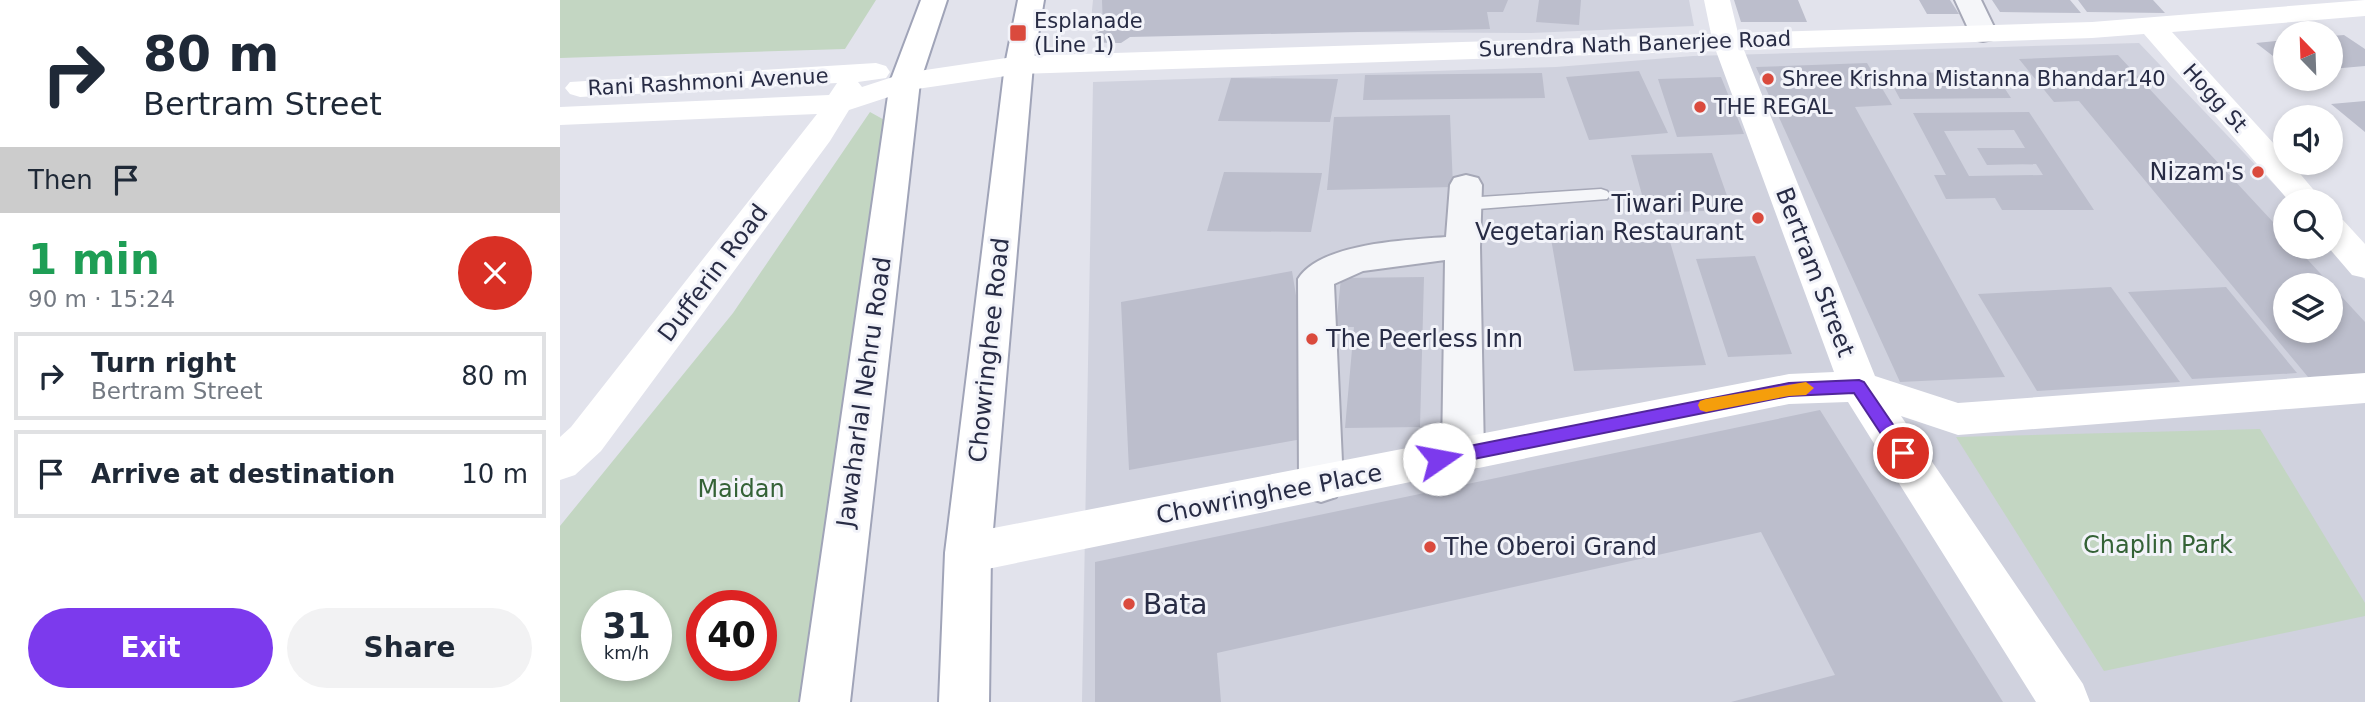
<!DOCTYPE html>
<html lang="en">
<head>
<meta charset="utf-8">
<style>
	:root { --surface:#fff; --page:#f2f2f3; --text:#1f2937; --muted:#747a83; --line:#e0e1e3; --accent:#7c3aed }
	body { margin:0; font-family:"DejaVu Sans",sans-serif; background:var(--page); color:var(--text); height:100vh; display:flex; flex-direction:column; font-size:26px; white-space:nowrap }
	* { box-sizing:border-box; margin:0 }
	p { font-size:23px; color:var(--muted) }
	.icon { flex:none; width:38px; height:38px; fill:none; stroke:currentColor; stroke-width:2; stroke-linecap:round; stroke-linejoin:round }
	.map { position:relative; flex:1; overflow:hidden }
	.details { display:flex; flex-direction:column; background:var(--surface); width:560px }
	.details>* { flex:none }
	.hud { background:#fff; color:var(--text); overflow:hidden }
	.needle { width:46px; rotate:337deg }
	.buttons { position:absolute; left:1713px; top:21px; display:grid; gap:14px }
	.buttons a { display:grid; place-items:center; width:70px; height:70px; border-radius:50%; background:var(--surface); box-shadow:0 4px 10px #0003; font-size:35px }
	.speed { position:absolute; left:21px; top:590px; display:flex; gap:14px; font-size:35px; font-weight:700; text-align:center }
	.speed>* { display:grid; place-content:center; width:91px; height:91px; border-radius:50%; background:var(--surface); box-shadow:0 4px 10px #0003; line-height:1 }
	.speed small { font-size:18px; font-weight:400 }
	.speed .limit { border:10px solid #d22; background:#fff; color:#111 }
	.pin { position:absolute; display:grid; place-items:center; width:60px; height:60px; color:#fff; margin:-30px; border:4px solid #fff; border-radius:50%; box-shadow:0 2px 7px #0007 }
	.me { position:absolute; width:77px; margin:-38px; rotate:78deg; stroke-linejoin:round; filter:drop-shadow(0 0 5px #0008) }
	.turn { display:flex; align-items:center; gap:24px; height:147px; padding:0 28px; font-size:32px }
	.turn .icon { width:91px; height:91px; stroke-width:2.5 }
	.turn b { display:block; font-size:49px; line-height:60px }
	.then { display:flex; align-items:center; height:66px; padding:0 28px; background:#0003; gap:14px; font-size:26px }
	.round { display:grid; place-items:center; flex:none; width:74px; height:74px; border-radius:37px; background:var(--page) }
	.headline { display:flex; align-items:center; justify-content:space-between; height:119px; padding:0 28px }
	h1 { font-size:42px; font-weight:800; line-height:52px; color:#1e9e55 }
	.button { display:flex; gap:14px; margin-top:auto; padding:14px 28px }
	.button a { flex:1; height:80px; border-radius:42px; background:var(--accent); color:#fff; font-size:28px; font-weight:800; line-height:80px; text-align:center }
	.button a+a { background:var(--page); color:var(--text) }
	ul { padding:0; list-style:none }
	li { display:flex; align-items:center; gap:21px; height:88px; margin:0 14px 10px; padding:0 14px; border:4px solid var(--line); border-radius:0px }
	li div { flex:1 }
	li b { display:block; font-size:26px }
	li em { font-style:normal }
	main { display:flex; flex:1; min-height:0 }
	.map>svg:first-child { display:block }
	.built { fill:#d0d2de; fill-rule:evenodd }
	.green { fill:#c3d6c2; fill-rule:evenodd }
	.building { fill:#bcbecc; fill-rule:evenodd }
	.lines { fill:none; stroke-linecap:round; stroke-linejoin:round }
	.lane-casing { stroke:#a6a8b7; stroke-width:3 }
	.street-casing { stroke:#a6a8b7; stroke-width:4 }
	.primary-casing { stroke:#a0a4b8; stroke-width:4 }
	.lane { fill:#f5f6f9; fill-rule:evenodd }
	.street { fill:#f5f6f9; fill-rule:evenodd }
	.secondary { fill:#fff; fill-rule:evenodd }
	.primary { fill:#fff; fill-rule:evenodd }
	.route { fill:#7c3aed; stroke:#51269a; stroke-width:2 }
	.slow { fill:#f59e0b }
	.poi-dot { fill:#da4a3d; stroke:#f2f3f9; stroke-width:2.5 }
	.labels { text-anchor:middle; dominant-baseline:central; stroke-width:6; stroke-linejoin:round; paint-order:stroke }
	.far-poi-label { font-size:21px; fill:#282c45; stroke:#f2f3f9; text-anchor:start }
	.far-street-label { font-size:21px; fill:#282c45; stroke:#f2f3f9 }
	.poi-label { font-size:24px; fill:#282c45; stroke:#f2f3f9; text-anchor:end }
	.street-label { font-size:24px; fill:#282c45; stroke:#f2f3f9 }
	.park-label { font-size:24px; fill:#346236; stroke:#f2f3f9 }
	.near-poi-label { font-size:28px; fill:#282c45; stroke:#f2f3f9; text-anchor:start }
</style>
</head>
<body>
<main>
<section class="details">
<div class="hud">
<div class="turn"><svg class="icon" aria-label="right" viewBox="0 0 24 24"><path d="M7 20v-9h11M14 6l5 5-5 5"/></svg><div><b>80 m</b>Bertram Street</div></div>
<div class="then">Then<svg class="icon" aria-label="arrive" viewBox="0 0 24 24"><path d="M6 21V4h12l-3 4 3 4H6"/></svg></div>
</div>
<div class="headline"><div><h1>1 min</h1><p>90 m · 15:24</p></div><a class="round" style="background:#d93025;color:#fff"><svg class="icon" aria-label="close" viewBox="0 0 24 24"><path d="M6 6l12 12M18 6L6 18"/></svg></a></div>
<ul>
<li><svg class="icon" aria-label="right" viewBox="0 0 24 24"><path d="M7 20v-9h11M14 6l5 5-5 5"/></svg><div><b>Turn right</b><p>Bertram Street</p></div><em>80 m</em></li>
<li><svg class="icon" aria-label="arrive" viewBox="0 0 24 24"><path d="M6 21V4h12l-3 4 3 4H6"/></svg><div><b>Arrive at destination</b></div><em>10 m</em></li>
</ul>
<div class="button"><a>Exit</a><a>Share</a></div>
</section>
<div class="map">
<svg width="1805" height="702" viewBox="0 0 1805 702">
	<rect width="100%" height="100%" fill="#e2e3ec"/>
	<!-- built -->
	<path class="built" d="M533,0H1129L1134,26L971,33L530,31Z
		M1579,43L1730,201H1726V247H1771V244L1805,280V702H522L533,82L996,67L1133,56ZM1726,285H1771V331H1726Z"/>
	<!-- green -->
	<path class="green" d="M0,0H316L285,49L0,58Z
		M310,112L355,137L263,702H0V526L173,313ZM37,606H96V665H37ZM142,606H201V665H142Z
		M1700,429L1805,603V616L1544,671L1396,437Z"/>
	<!-- building -->
	<path class="building" d="M542,0H948L943,12H927L930,29L570,37L561,43H550L535,42L534,35L543,29Z
		M979,0H1021L1019,25L976,22Z
		M1174,0H1238L1247,22H1181Z
		M1359,0H1390L1399,14H1367Z
		M1432,0H1510L1521,13L1440,12Z
		M1518,0H1593L1605,13L1527,12Z
		M1784,35L1805,49V66L1771,69V36Z
		M1726,40V66L1696,43Z
		M1558,55L1726,236V247H1736L1805,322V374L1748,377L1519,101L1494,102L1459,59ZM1726,285H1771V331H1726Z
		M1307,63L1332,105L1295,107L1445,377L1340,382L1196,67Z
		M1079,71L1108,133L1029,140L1006,77Z
		M1434,72L1451,98L1340,99L1326,73Z
		M982,73L985,98L803,100L805,75Z
		M1161,77L1184,134L1117,137L1098,79Z
		M671,78L778,79L770,122L658,121Z
		M1805,101V132L1771,104Z
		M1469,112L1534,210H1442L1435,198L1386,199L1374,175H1386L1353,113ZM1454,130L1465,148H1417L1427,165L1476,164L1483,175L1409,176L1384,131Z
		M890,115L893,187L767,190L774,117Z
		M1152,153L1172,210L1087,213L1071,155Z
		M664,172L762,173L751,232L647,231Z
		M1106,228L1146,365L1014,371L990,233Z
		M1195,256L1232,354L1168,357L1136,259Z
		M732,271L759,436L569,470L561,302Z
		M864,277L860,427L785,428L794,327H776L781,278Z
		M1551,287L1620,382L1477,391L1418,294Z
		M1666,287L1737,373L1632,379L1568,292Z
		M1260,410L1443,702H1171L1275,675L1201,532L657,653L661,702H535V562Z"/>
	<g class="lines">
		<defs>
			<path id="lane" d="M1041,189L1047,191L1050,195L1047,199L905,210L896,204L905,198Z"/>
			<path id="street" d="M1395,0H1421L1437,33L1433,39L1423,41L1413,39Z
				M906,175L918,178L922,185L920,247L924,454L918,466L903,471L888,466L882,454L885,260L803,271L774,284L783,484L776,497L761,502L746,497L739,484L738,279C760,243 847,240 886,237L890,185L894,178Z"/>
			<path id="primary" d="M361,0H387L360,82L290,702H240L330,82Z
				M458,0H484L473,65L431,553L429,702H379L385,553L445,65Z"/>
		</defs>
		<!-- lane casing -->
		<use href="#lane" class="lane-casing"/>
		<!-- street casing -->
		<use href="#street" class="street-casing"/>
		<!-- primary casing -->
		<use href="#primary" class="primary-casing"/>
		<!-- lane -->
		<use href="#lane" class="lane"/>
		<!-- street -->
		<use href="#street" class="street"/>
		<!-- secondary -->
		<path class="secondary" d="M1144,0H1170L1178,33L1532,22L1805,0V16L1612,32L1726,157V163H1731L1763,201H1729L1584,34L1532,38L1184,50L1315,376L1398,403L1805,373V403L1398,435L1341,416L1523,684L1530,702H1476L1288,402L1229,404L408,573L392,567L385,553L392,539L408,533L1229,374L1274,372L1156,51L459,74L350,90L289,110L270,141L41,451L15,475L0,480V437L11,427L257,114L0,125V107L269,95L277,83L20,97L10,94L5,88L10,82L316,63L326,66L330,72L326,78L298,82L302,87L345,73L459,56L1151,34Z
			M1771,217L1783,220L1805,244V278L1792,275L1768,247H1771Z"/>
		<!-- primary -->
		<use href="#primary" class="primary"/>
	</g>
	<!-- route -->
	<path class="route" d="M1299,380L1304,382L1349,448L1352,453L1349,458H1337L1294,393L1229,396L879,466L873,464L870,459L873,454L879,452L1229,383Z"/>
	<!-- slow -->
	<path class="slow" d="M1246,382L1254,388L1246,395L1229,396L1146,412L1140,410L1138,405L1140,401L1146,399Z"/>
	<!-- markers -->
	<g class="poi-dot">
		<rect x="449" y="24" width="18" height="18" rx="3.5"/>
		<circle cx="1208" cy="79" r="7"/>
		<circle cx="1140" cy="107" r="7"/>
		<circle cx="1698" cy="172" r="7"/>
		<circle cx="1198" cy="218" r="7"/>
		<circle cx="752" cy="339" r="7"/>
		<circle cx="870" cy="547" r="7"/>
		<circle cx="569" cy="604" r="7"/>
	</g>
	<g class="labels">
		<!-- far-poi labels -->
		<g class="far-poi-label">
			<text x="474" y="21">Esplanade<tspan x="474" dy="24">(Line 1)</tspan></text>
			<text x="1222" y="79">Shree Krishna Mistanna Bhandar140</text>
			<text x="1154" y="107">THE REGAL</text>
		</g>
		<!-- far-street labels -->
		<g class="far-street-label">
			<text transform="translate(1075 44) rotate(-2)">Surendra Nath Banerjee Road</text>
			<text transform="translate(148 82) rotate(-3)">Rani Rashmoni Avenue</text>
			<text transform="translate(1655 98) rotate(48)">Hogg St</text>
		</g>
		<!-- poi labels -->
		<g class="poi-label">
			<text x="1684" y="172">Nizam's</text>
			<text x="1184" y="204">Tiwari Pure<tspan x="1184" dy="28">Vegetarian Restaurant</tspan></text>
			<text x="766" y="339" text-anchor="start">The Peerless Inn</text>
			<text x="884" y="547" text-anchor="start">The Oberoi Grand</text>
		</g>
		<!-- street labels -->
		<g class="street-label">
			<text transform="translate(1255 272) rotate(69)">Bertram Street</text>
			<text transform="translate(153 273) rotate(-53)">Dufferin Road</text>
			<text transform="translate(429 350) rotate(-84)">Chowringhee Road</text>
			<text transform="translate(304 392) rotate(-82)">Jawaharlal Nehru Road</text>
			<text transform="translate(709 494) rotate(-11)">Chowringhee Place</text>
		</g>
		<!-- park labels -->
		<g class="park-label">
			<text x="181" y="489">Maidan</text>
			<text x="1598" y="545">Chaplin Park</text>
		</g>
		<!-- near-poi labels -->
		<g class="near-poi-label">
			<text x="583" y="604">Bata</text>
		</g>
	</g>
</svg>
<div class="buttons">
<a><svg class="needle" viewBox="-14 -14 28 28"><path d="M0-13l5 13h-10z" fill="#e53935"/><path d="M0 13l5-13h-10z" fill="#747a83"/></svg></a>
<a><svg class="icon" aria-label="sound" viewBox="0 0 24 24"><path d="M4 9h4l5-4v14l-5-4H4zM17 9q2 3 0 6"/></svg></a>
<a><svg class="icon" aria-label="search" viewBox="0 0 24 24"><circle cx="10" cy="10" r="6"/><path d="M15 15l6 6"/></svg></a>
<a><svg class="icon" aria-label="layers" viewBox="0 0 24 24"><path d="M12 4l9 5-9 5-9-5zM3 14l9 5 9-5"/></svg></a>
</div>
<div class="speed"><div>31<small>km/h</small></div><div class="limit">40</div></div>
<div class="pin" style="left:1343px;top:453px;background:#d93025"><svg class="icon" aria-label="arrive" viewBox="0 0 24 24"><path d="M6 21V4h12l-3 4 3 4H6"/></svg></div>
<svg class="me" style="left:879px;top:459px" viewBox="-20 -20 40 40"><circle r="19" fill="#fff"/><path d="M0-13L10 11 0 6-10 11z" fill="#7c3aed"/></svg>
</div>
</main>
</body>
</html>
